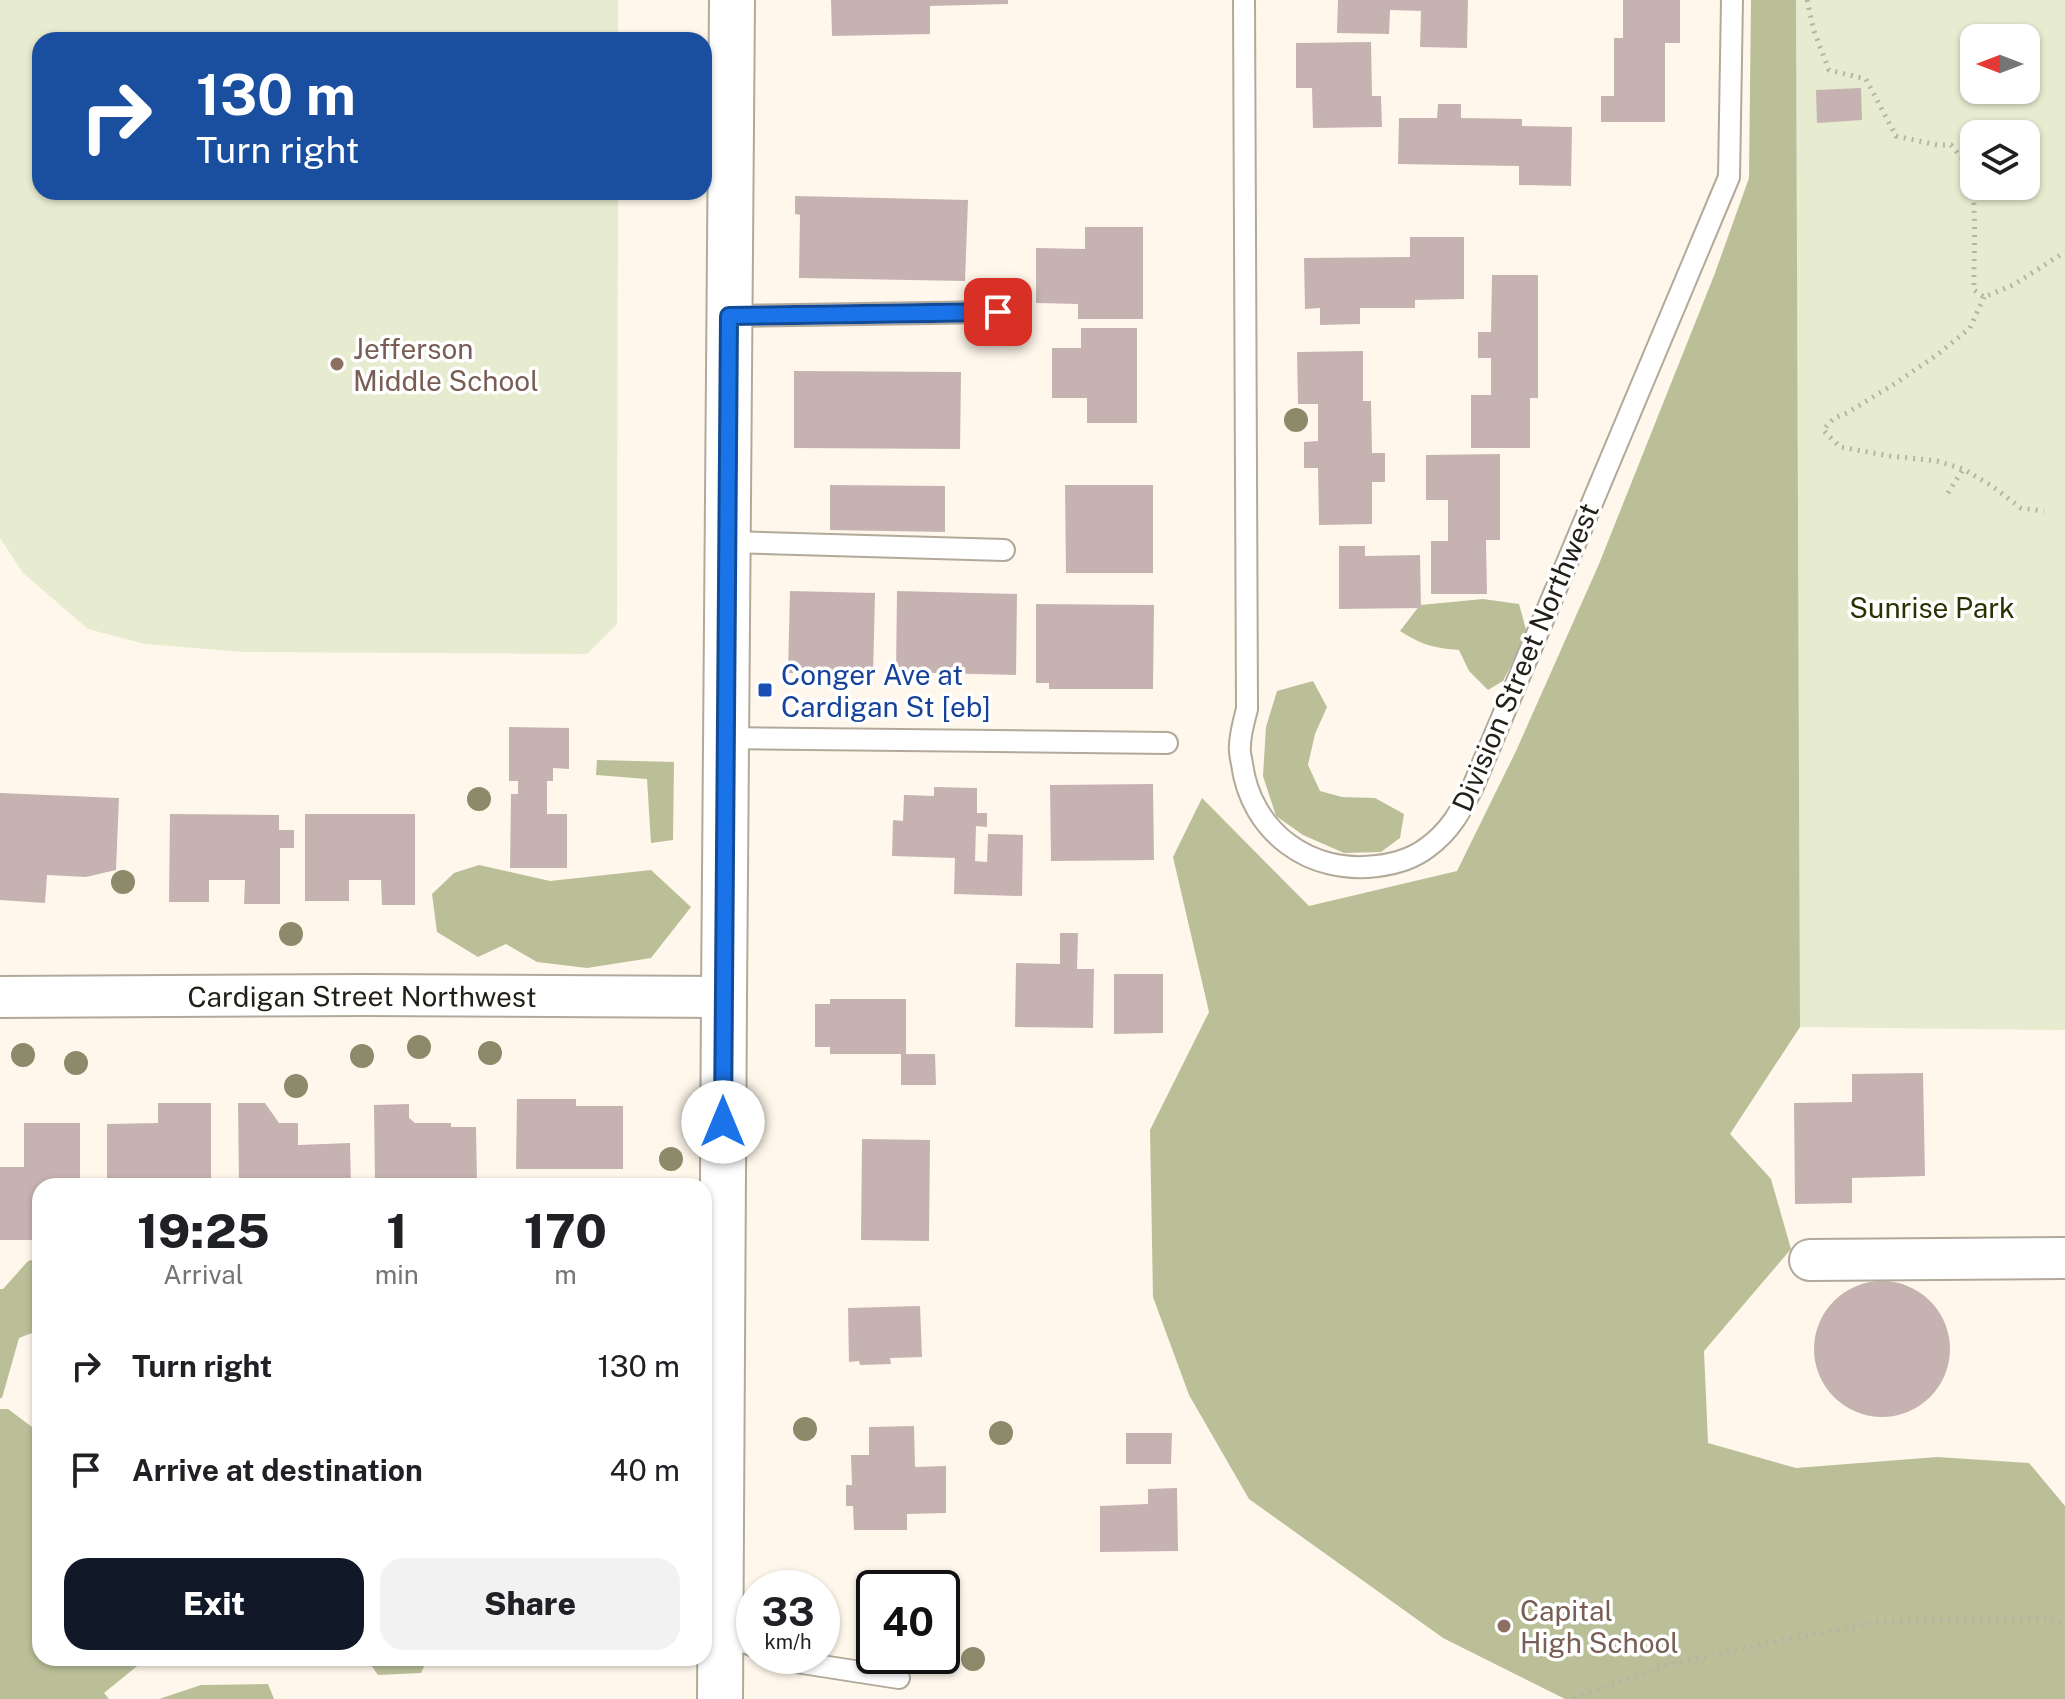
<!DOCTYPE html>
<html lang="en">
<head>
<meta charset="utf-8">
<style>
	:root { --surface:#fff; --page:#f2f2f2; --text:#202124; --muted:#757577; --accent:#111827 }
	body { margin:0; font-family:"Public Sans",sans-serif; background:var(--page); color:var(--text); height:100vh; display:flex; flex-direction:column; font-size:30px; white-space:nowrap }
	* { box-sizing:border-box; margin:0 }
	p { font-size:26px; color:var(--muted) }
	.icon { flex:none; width:44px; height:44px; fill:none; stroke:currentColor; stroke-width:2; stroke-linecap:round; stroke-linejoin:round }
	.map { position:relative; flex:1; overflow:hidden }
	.sheet { position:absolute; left:32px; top:1178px; width:680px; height:488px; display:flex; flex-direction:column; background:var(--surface); border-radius:24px; box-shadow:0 2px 6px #0004 }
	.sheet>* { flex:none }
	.guide { position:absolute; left:32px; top:32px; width:680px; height:168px; border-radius:24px; box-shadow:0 2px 6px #0004; background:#1a4fa0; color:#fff; overflow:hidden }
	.needle { width:52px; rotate:270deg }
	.fabs { position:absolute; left:1960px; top:24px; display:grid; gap:16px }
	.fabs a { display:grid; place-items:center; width:80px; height:80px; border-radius:16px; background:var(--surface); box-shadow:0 2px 6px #0004; font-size:40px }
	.speed { position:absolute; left:736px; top:1570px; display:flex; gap:16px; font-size:40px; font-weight:700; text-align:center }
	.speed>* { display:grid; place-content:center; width:104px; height:104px; border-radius:50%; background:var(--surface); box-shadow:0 2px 6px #0004; line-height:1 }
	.speed small { font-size:20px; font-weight:400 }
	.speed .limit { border:4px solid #111; border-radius:12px; background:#fff; color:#111 }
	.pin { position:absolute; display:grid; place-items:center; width:68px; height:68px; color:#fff; margin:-34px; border-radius:16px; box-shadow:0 4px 12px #0006 }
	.me { position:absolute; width:88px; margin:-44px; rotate:0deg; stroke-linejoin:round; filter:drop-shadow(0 0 6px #0008) }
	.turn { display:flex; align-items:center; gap:28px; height:168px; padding:0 32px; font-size:36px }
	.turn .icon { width:104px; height:104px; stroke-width:2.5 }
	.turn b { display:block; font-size:56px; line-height:68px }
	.eta { display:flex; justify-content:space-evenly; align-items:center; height:136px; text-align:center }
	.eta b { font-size:48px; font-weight:800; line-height:56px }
	.cta { display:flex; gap:16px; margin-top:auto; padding:16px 32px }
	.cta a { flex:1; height:92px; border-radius:24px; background:var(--accent); color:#fff; font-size:32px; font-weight:800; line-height:92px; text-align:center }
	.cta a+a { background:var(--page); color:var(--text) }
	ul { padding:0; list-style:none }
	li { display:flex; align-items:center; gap:24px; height:104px; padding:0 32px }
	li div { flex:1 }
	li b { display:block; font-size:30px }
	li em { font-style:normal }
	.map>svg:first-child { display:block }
	.green { fill:#e7ebcf; fill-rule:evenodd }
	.forest { fill:#babf98 }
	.building { fill:#c6b3b1 }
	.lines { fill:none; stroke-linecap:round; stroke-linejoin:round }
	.lane-casing { stroke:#b2a99b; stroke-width:24 }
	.street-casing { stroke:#b2a99b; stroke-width:44 }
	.secondary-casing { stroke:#b2a99b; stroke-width:48 }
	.path { stroke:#b9b2a8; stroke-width:5; stroke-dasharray:2 6; stroke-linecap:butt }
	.lane { stroke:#fff; stroke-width:20 }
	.street { stroke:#fff; stroke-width:40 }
	.secondary { stroke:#fff; stroke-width:44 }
	.tree { fill:#8c8a6a }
	.route-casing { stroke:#114b97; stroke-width:20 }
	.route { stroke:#1a73e8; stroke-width:14 }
	.education-dot { fill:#8d6e63; stroke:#fff; stroke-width:3 }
	.transit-dot { fill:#1a4fb4; stroke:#fff; stroke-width:3 }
	.labels { text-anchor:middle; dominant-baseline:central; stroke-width:7; stroke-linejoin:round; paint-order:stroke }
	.education-label { font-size:28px; fill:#785e54; stroke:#fff; text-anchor:start }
	.park-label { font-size:28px; fill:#2d3000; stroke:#fff }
	.street-label { font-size:28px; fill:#221f19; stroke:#fff }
	.transit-label { font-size:28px; fill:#164399; stroke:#fff; text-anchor:start }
</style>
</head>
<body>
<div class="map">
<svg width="2065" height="1699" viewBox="0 0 2065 1699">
	<rect width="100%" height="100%" fill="#fff7eb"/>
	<!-- green -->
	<path class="green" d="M0,0H618V40H40V192H618L617,624L587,654L243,652L145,644L88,629L23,573L0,538Z
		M1796,0H2065V1030L1800,1027ZM1974,38H2026V90H1974ZM1974,134H2026V186H1974Z"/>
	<!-- forest -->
	<path class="forest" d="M1751,0H1796L1800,1027L1730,1134L1771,1179L1791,1249L1704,1351L1708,1443L1796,1468L1937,1457L2029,1463L2065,1506V1699H1565L1443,1638L1249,1499L1189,1395L1153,1297L1150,1130L1209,1012L1173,857L1202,798L1309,906L1457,871L1516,751L1599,564L1715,273L1749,178Z
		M1483,599L1519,604L1527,633L1503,681L1488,690L1469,671L1459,650C1434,648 1422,645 1400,631L1420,605Z
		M1313,681L1327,707L1315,734L1308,765L1320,791L1342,797L1375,798L1404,814L1400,838L1381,852L1344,853L1303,835L1276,816L1263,776L1266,727L1277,691Z
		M597,760L674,762L673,840L651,843L647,779L596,775Z
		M479,865L550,881L651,870L691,907L651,958L587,968L537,962L506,944L478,957L437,932L432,894L454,873Z
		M40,1258V1330L19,1338L2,1398H0V1289H3L28,1261Z
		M0,1409H8L40,1433L36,1466L40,1468V1658H147L104,1693L109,1699H0Z
		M366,1658H428L421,1673L378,1675Z
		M268,1684L274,1699H159L201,1685Z"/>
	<!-- building -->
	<path class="building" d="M831,0H1008V4L930,6V34L832,36Z
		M1338,0H1468L1467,48L1420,47L1421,11L1390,10L1389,34L1337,33Z
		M1623,0H1680V43H1665V122H1601V96H1614V38H1623Z
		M1371,42L1372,96H1381L1382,127L1313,128L1312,88H1296V43Z
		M1861,88L1862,120L1817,123L1816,90Z
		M1438,104H1461V118L1522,119V126L1572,127L1571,186L1519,185V166L1398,164L1399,118H1437Z
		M795,196L968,200L965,281L799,278L800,215L795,214Z
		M1085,227H1143V319H1078V304L1036,303V248L1085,249Z
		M1410,237H1464V299L1415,300V308H1360V324L1320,325V308L1305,309L1304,258L1410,257Z
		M1492,275H1538V398H1530V448H1471V395H1491V358H1478V332H1491Z
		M1081,328H1137V423H1087V398H1052V348H1081Z
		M1363,351V401H1371L1372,453H1385V482H1372V524L1319,525L1318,468H1304V442L1318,441V404H1298L1297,352Z
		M794,371L961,372L960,449L794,448Z
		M1500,454V540H1486L1487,594H1431V541H1448V500H1426V455Z
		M830,485L945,486V532L830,530Z
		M1065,485H1153V573H1066Z
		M1339,546H1365V556L1420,555L1421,608L1339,609Z
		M790,591L875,593L873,675L788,673Z
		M897,591L1017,594L1016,675L896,672Z
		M1036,604L1154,605L1153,689H1049V683H1036Z
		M509,727L569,728V769L553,768V781H547V814H567V868H510L511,794H518V781H509Z
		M1153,784L1154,860L1051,861L1050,785Z
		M934,787L977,788V813H987V827L976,826L975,861L987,862L988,834L1023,835L1022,896L954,894L955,858L892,856L893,820L903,821L904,795L934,796Z
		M0,793L119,798L116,870L86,877L47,875L45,903L0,900Z
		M170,814L279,815V830H294V848H280V904H244L245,880H209V902H169Z
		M305,814H415V905H382L381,880H349V901H305Z
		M1060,933H1078L1077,969H1094L1093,1028L1015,1027L1016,963L1060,964Z
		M1114,974H1163V1033L1114,1034Z
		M830,999H906V1054H935L936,1085H901V1054H830V1047H815V1004H830Z
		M1923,1073L1925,1176L1852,1178V1203L1795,1204L1794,1103L1852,1102V1074Z
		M517,1099H576V1106H623V1169H516Z
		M158,1103H211V1183H154V1186H107V1124L158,1123Z
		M238,1103H265L279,1123H298V1145L350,1143L351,1186H239Z
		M409,1104V1118L415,1123H451V1127H476L477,1183L375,1184L374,1105Z
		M24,1123H80V1186H40V1240H0V1167H24Z
		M862,1139L930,1140L929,1241L861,1240Z
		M1814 1349a68 68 0 1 1 136 0a68 68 0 1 1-136 0Z
		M920,1306L922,1357L890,1358L891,1364L860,1365L859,1361L849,1362L848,1308Z
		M914,1426L915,1467L946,1466V1513L907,1514V1530H854L853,1506H846V1485H852L851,1455H869V1427Z
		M1126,1433H1172L1171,1464H1126Z
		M1177,1488L1178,1551L1100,1552V1506L1148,1504V1489Z
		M500,1658H544V1660L501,1665Z"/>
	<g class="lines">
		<defs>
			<path id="lane" d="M1244,0L1247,709C1244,721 1240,734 1240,746C1239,751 1241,758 1242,764C1251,832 1310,875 1377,866C1394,864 1414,858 1428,847C1450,831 1460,812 1472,789L1729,177L1732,0
				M729,316L998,312
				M728,542L1004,550
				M726,738L1167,743
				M721,1633L754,1646
				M780,1656L796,1662L899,1678"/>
			<g id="street">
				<path id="s1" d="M0,997L364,995L724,997"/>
				<path d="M1810,1260L2065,1258"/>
			</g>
			<path id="secondary" d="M720,1699L724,997L732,0"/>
		</defs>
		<!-- lane casing -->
		<use href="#lane" class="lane-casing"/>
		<!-- street casing -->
		<use href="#street" class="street-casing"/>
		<!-- secondary casing -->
		<use href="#secondary" class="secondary-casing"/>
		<!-- path -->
		<path class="path" d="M1807,0L1814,31L1829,70L1866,79L1896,136L1937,145H1951C1956,151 1962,158 1966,165C1979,189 1973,260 1974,290L1984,297L2013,285L2065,252
			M1984,297L1970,328L1938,354L1899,381L1847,413L1834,418L1823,430L1840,447L1890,456L1937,461L1963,469L1992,486L2021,508L2044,511
			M1948,493L1963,469
			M1575,1699L1577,1697L1668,1665L1767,1643L1878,1622L2050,1618L2065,1624"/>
		<!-- lane -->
		<use href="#lane" class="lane"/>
		<!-- street -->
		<use href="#street" class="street"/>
		<!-- secondary -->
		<use href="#secondary" class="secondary"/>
	</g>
	<!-- trees -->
	<g class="tree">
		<circle cx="1296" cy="420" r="12"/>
		<circle cx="479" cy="799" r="12"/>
		<circle cx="123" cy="882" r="12"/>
		<circle cx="291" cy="934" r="12"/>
		<circle cx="419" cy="1047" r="12"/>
		<circle cx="490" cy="1053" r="12"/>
		<circle cx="23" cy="1055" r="12"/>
		<circle cx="362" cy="1056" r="12"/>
		<circle cx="76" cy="1063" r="12"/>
		<circle cx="296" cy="1086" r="12"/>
		<circle cx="671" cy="1159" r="12"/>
		<circle cx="805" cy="1429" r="12"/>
		<circle cx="1001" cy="1433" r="12"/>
		<circle cx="973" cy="1659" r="12"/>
	</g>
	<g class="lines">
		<defs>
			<path id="route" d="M723,1122L729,316L998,312"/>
		</defs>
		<!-- route casing -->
		<use href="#route" class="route-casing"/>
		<!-- route -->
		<use href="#route" class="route"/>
	</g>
	<!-- markers -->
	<g class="education-dot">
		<circle cx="337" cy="364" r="8"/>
		<circle cx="1504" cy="1626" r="8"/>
	</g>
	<rect class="transit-dot" x="757" y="682" width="16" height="16" rx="4"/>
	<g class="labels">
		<!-- education labels -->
		<g class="education-label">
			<text x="353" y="348">Jefferson<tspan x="353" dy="32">Middle School</tspan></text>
			<text x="1520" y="1610">Capital<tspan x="1520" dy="32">High School</tspan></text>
		</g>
		<!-- park labels -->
		<g class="park-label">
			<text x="1932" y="607">Sunrise Park</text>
		</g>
		<!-- street labels -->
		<g class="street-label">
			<text transform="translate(1525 657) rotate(-67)">Division Street Northwest</text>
			<text stroke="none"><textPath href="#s1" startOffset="362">Cardigan Street Northwest</textPath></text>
		</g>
		<!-- transit labels -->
		<g class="transit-label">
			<text x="781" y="674">Conger Ave at<tspan x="781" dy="32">Cardigan St [eb]</tspan></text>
		</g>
	</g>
</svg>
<div class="fabs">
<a><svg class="needle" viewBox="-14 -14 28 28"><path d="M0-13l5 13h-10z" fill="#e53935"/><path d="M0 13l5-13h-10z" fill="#757577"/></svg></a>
<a><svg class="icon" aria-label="layers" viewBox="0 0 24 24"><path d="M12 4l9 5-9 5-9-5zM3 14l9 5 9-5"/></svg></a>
</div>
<div class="speed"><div>33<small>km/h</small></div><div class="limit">40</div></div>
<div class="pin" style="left:998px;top:312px;background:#d93025"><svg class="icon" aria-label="arrive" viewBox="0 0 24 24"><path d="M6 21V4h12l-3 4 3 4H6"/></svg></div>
<svg class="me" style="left:723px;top:1122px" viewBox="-20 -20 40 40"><circle r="19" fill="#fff"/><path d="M0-13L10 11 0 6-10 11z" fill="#1a73e8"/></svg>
<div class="guide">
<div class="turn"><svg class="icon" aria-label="right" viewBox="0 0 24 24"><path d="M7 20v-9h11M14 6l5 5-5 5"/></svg><div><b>130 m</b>Turn right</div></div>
</div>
<section class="sheet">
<div class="eta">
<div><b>19:25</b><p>Arrival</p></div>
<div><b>1</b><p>min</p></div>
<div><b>170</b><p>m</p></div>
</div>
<ul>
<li><svg class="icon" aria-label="right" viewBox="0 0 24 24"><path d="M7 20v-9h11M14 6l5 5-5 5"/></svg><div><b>Turn right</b></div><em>130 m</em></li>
<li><svg class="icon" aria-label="arrive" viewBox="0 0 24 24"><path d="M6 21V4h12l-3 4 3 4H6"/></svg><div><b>Arrive at destination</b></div><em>40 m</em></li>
</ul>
<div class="cta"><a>Exit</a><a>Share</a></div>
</section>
</div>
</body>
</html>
